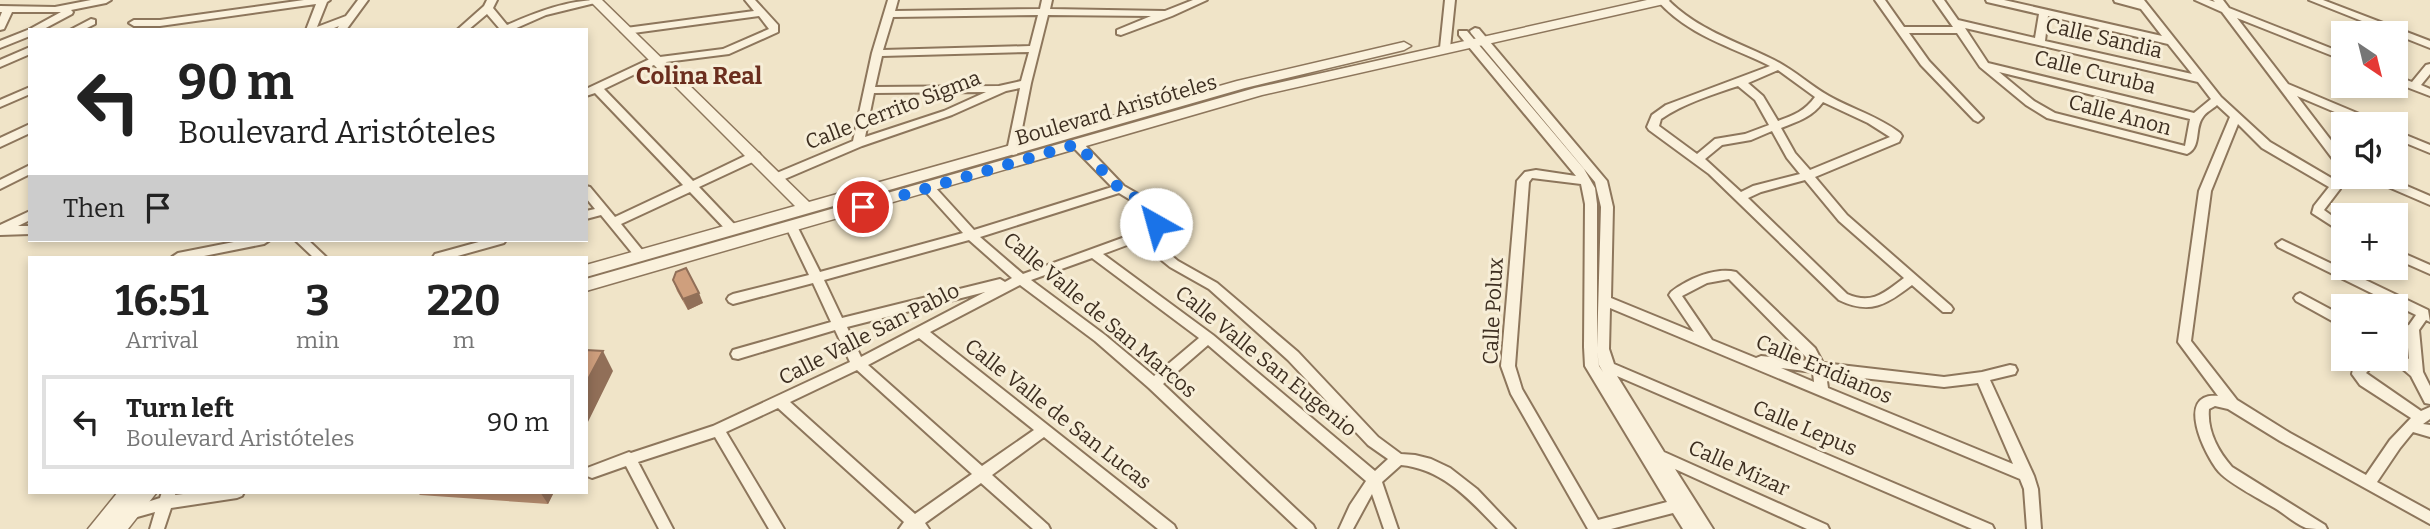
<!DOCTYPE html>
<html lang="en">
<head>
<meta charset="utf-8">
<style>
	:root { --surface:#fff; --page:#f2f2f2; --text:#222; --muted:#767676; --line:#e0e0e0 }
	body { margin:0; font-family:Bitter,serif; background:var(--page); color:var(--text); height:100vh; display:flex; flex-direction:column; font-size:26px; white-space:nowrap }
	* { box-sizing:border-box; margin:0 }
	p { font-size:23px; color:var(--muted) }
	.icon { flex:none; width:38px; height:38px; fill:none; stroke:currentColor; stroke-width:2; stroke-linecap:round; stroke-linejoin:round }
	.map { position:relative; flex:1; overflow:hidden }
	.drawer { position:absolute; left:28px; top:256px; width:560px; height:238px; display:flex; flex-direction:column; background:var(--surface); border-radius:0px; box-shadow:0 4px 10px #0003 }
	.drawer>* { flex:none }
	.banner { position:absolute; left:28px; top:28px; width:560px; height:214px; border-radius:0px; box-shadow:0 4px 10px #0003; background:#fff; color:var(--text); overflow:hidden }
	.needle { width:46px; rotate:145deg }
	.buttons { position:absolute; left:2331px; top:21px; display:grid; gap:14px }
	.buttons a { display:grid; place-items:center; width:77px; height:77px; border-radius:0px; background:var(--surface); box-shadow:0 4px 10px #0003; font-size:35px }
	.pin { position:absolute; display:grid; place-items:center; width:60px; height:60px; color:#fff; margin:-30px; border:4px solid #fff; border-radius:50%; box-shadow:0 2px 7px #0007 }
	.me { position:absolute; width:77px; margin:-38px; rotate:322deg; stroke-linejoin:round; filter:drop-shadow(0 0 5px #0008) }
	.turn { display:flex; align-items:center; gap:24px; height:147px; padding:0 35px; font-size:32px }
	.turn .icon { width:91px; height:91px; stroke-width:2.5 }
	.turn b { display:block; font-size:49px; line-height:60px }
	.then { display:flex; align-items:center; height:66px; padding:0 35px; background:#0003; gap:14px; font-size:26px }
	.eta { display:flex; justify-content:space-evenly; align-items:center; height:119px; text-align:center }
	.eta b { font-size:42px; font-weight:700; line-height:49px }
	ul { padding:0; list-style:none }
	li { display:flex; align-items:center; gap:21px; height:94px; margin:0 14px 10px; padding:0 21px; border:4px solid var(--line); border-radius:0px }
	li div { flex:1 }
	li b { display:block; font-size:26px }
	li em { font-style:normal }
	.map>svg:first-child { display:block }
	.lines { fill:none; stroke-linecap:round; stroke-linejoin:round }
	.minor-casing { stroke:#8d765c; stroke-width:4 }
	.tertiary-casing { stroke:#8d765c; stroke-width:3 }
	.minor { fill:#faf1dc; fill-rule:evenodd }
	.tertiary { fill:#faf1dc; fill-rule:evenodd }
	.wall { fill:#b2896c }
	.shaded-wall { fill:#916f58 }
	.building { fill:#cf9f7d; stroke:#916f58; stroke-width:2 }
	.route { stroke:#1a73e8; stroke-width:12; stroke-dasharray:0 21.6 }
	.labels { text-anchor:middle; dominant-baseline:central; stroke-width:6; stroke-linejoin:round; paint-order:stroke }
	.street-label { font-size:21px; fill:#3d2e20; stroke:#f7eed8 }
	.quarter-label { font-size:24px; font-weight:bold; fill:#6b2e1e; stroke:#f7eed8 }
</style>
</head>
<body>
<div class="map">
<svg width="2430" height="529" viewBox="0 0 2430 529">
	<rect width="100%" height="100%" fill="#f0e4c8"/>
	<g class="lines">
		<defs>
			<path id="minor" d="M91,0H111L106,3L71,10L73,12L72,14L42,30H30V36L0,48V41L30,29L61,12H12L4,29L0,30V17L2,12H0V6L55,7Z
				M304,0H330L327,2L317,27L346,16L358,0H368L346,30H336L339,26L329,30H306L316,4L160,26H134L129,23L134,20H160Z
				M487,0H497L493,8L507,25C537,12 567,0 600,0L599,2L546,15L512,30H498L499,28L487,14L468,30H457L484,6Z
				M745,0H755L778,25V32L729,54L658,63L604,89L693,181L751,153H759L761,156L759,159L699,187L737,227L739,230L737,233H729L690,192L621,224L647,256L645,259H637L601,215L586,219V211L595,209L586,198V186L590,187L615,217L683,185L595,93L586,96V89L652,58L723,49L769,29L759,16L626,34L621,31L626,28L754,11Z
				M888,0H898L895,11L1040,9L1042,0H1052L1050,9L1165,11L1193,0H1207L1172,16L1121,35L1117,34V30L1151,16L1048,15L1031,83L1017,154L1013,155L1007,151L1020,88L1006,91L952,115L862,146L780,181H772L770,178L772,175L853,141L872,53ZM1038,15L1030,46L883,50L893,17ZM1029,52L1021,81L999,86L875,87L882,56ZM986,92L944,111L865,137L874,93Z
				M1445,0H1455L1450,48L1445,51L1440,48Z
				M1657,0H1668C1697,29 1733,40 1770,58C1792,68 1808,84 1829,96C1852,109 1878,116 1900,133L1902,136L1899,142L1815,177L1847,215L1951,306L1953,309L1951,312H1943L1912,285C1886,305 1870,315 1839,300L1709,174L1649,130L1647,127L1652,115L1666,105L1770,66C1730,46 1687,35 1657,0ZM1778,70L1815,97C1805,111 1794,115 1778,121L1763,96L1748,83ZM1738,86L1755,100L1769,125L1745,134L1715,139L1697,154L1659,126L1661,119C1685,103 1711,95 1738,86ZM1823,102L1868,123L1890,137L1810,170L1795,153L1781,128C1799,121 1812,117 1823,102ZM1772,131L1787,158L1800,174L1753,186L1741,192L1705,159L1722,145L1751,140ZM1805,180L1839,221L1904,278C1884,293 1872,305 1847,294L1748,198L1761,192Z
				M1875,0H1885L1904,27H1953L1934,0H1944L1958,20L2035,38L2039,14L1987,2L1986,0H2004L2162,36L2141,9L2115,2L2114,0H2144L2221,97L2270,142L2333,179L2335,162L2222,12L2195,0H2209L2215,2L2213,0H2223L2229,8L2343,53V60L2237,18L2288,84L2376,121L2378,124H2363L2297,96L2343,156V177H2345L2340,189L2324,210L2343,224V233L2312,213L2314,206L2329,187L2262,148L2238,124L2211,191L2191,341L2237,400L2290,433L2366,475L2390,440L2411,418L2360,385L2352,374C2355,359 2366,359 2379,359L2366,373L2421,411L2430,407V419L2423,424L2430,425V437L2413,432L2400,448L2377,482L2430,511V524L2280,441L2228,409L2215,406L2209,409C2207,431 2218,451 2232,467L2325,525L2327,529C2321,529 2312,529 2306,528C2296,524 2287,516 2278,510C2262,500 2231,485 2219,472C2205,456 2174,392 2218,396L2178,342L2199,191L2230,117L2217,105C2213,109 2206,112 2203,117C2194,128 2202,147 2187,154L2047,118L2026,105L1980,67L1957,33H1909L1929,61L1983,118L1978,122L1974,120L1921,65ZM2048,16L2168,44L2192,74L2045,41ZM1965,28L2198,82L2211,99L2194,113L1988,63ZM1999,72L2190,119L2185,146L2055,113L2034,101Z
				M2309,0H2323L2430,41V48Z
				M91,19L95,20V24L83,30H70Z
				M1475,28L1479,29L1607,181L1613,207L1611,298L1694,332L1671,298L1669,295L1671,292C1688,279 1715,267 1736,272L1815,348L1823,363L1944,377L1982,372L2010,365L2015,366L2017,370L2015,374L1990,380L2034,476L2038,489L2041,529H2027L2024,489L2020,479L1610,308L1609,349L1614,364L1992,525L1994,529H1972L1617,376L1664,452L1827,525L1829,529H1807L1675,469L1713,529H1683L1673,513L1611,529H1588L1511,394L1501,366L1517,181L1525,172L1536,170L1576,176L1459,35V31H1467L1584,169L1595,188L1597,204V348L1601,207L1595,182L1471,33L1470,31ZM1532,178L1581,184L1585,204L1584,347L1585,366L1667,502L1598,520L1522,389L1515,366L1529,182ZM1729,279L1805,356L1809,361L1761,356L1756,358L1712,340L1682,296L1707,283ZM1597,350L1599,366L1603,372L1599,365ZM1781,368L1813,372L1814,382ZM1826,374L1944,387L1978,383L2013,464L1828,388Z
				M30,47V54L0,67V60Z
				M2430,64V74L2421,85L2430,89V96L2396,83V76L2412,82L2426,65Z
				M30,87V94L0,107V100Z
				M30,124V133L0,147V138Z
				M2396,131L2430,145V153L2396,139Z
				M1077,140L1081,141L1124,186L1152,202L1163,220L1157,231L1148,236L1178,261L1217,283L1298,352L1378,437L1401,454L1415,455L1431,459L1450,468L1477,489L1515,529H1498C1470,500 1443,469 1401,465L1382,482L1398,529H1384L1372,494L1353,529H1339L1350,505L1366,481L1208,345L1163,384L1313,525L1315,529H1298L1149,388L1095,341L1020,285L930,332L1174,525L1176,529H1158L1044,437L992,475L1048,525L1050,529H1033L981,483L925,523L929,529H899L904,522L778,408L726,432L784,529H769L715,437L638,462L673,529H659L626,466L592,478L587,476V468L629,452L631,453L713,426L850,362L835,330L738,359L733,358L731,354L733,350L831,322L813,283L733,304L729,302L727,299L729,296L733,294L809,275L786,227L788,224H796L820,272L963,233L925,191L923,188L925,185H933L974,230L1112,187L1073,147L1071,144ZM1119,193L1144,208L1151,220L1148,225L1136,233L1023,274L980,237ZM969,240L1012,278L1005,282L1000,279L842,318L824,280ZM1138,241L1170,267L1209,289L1288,360L1368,445L1388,459L1375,471L1213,335L1103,254ZM1092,258L1199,338L1154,376L1105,335L1031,280ZM985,292L861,357L847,327ZM919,338L1034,430L982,466L868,365ZM857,370L972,474L915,514L790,402Z
				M30,165V174L0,189V180Z
				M2370,177H2386L2430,196V205L2372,180Z
				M30,211V220L18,226H30V234L0,235V225Z
				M244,240H270L264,244L199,257H172L178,253Z
				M295,240H308L326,257H313Z
				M486,240H506L504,243L454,257H433L435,254Z
				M2282,240L2428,310L2430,322L2426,320L2419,330L2423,372L2430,386V404L2425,403L2411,376L2391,359H2396V351L2409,359L2407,336L2396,339V329L2409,325L2416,315L2278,247L2276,244Z
				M2396,250L2430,265V274L2396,259Z
				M2300,293L2343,316V327L2296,301L2294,298L2296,295Z
				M162,492H176L175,495L199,492H244L242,496L237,498L171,508L164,529H150L155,512L130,519L125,517L123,513L125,509L160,498Z"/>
			<path id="tertiary" d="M589,0H602L809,202L1237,81L1404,42L1411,46L1404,50L1245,88L586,277V265L795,206Z
				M1647,0H1670L1664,4L1262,95L586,291V279L1255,88Z
				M118,492H157L128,529H88Z"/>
		</defs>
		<!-- minor casing -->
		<use href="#minor" class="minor-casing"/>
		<!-- tertiary casing -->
		<use href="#tertiary" class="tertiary-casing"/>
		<!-- minor -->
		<use href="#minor" class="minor"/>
		<!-- tertiary -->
		<use href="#tertiary" class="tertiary"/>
	</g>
	<!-- wall -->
	<path class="wall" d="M673,280L703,303L688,310L677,291Z
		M417,492H554L548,504L420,495Z"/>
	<!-- shaded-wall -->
	<path class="shaded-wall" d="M699,293L703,303L688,310L683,299Z
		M603,351L613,371L586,426V383Z
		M540,492H554L548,504Z"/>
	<!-- building -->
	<path class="building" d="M686,268L699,293L683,299L673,280L676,272Z
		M586,350L603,351L586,383Z"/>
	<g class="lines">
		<!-- route -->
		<path class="route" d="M863,207L1077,144L1120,189L1148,205L1156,215V224"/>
	</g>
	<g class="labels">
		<!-- street labels -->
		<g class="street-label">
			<text transform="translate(2104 38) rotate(13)">Calle Sandia</text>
			<text transform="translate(2095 72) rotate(14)">Calle Curuba</text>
			<text transform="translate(893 110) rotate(-21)">Calle Cerrito Sigma</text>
			<text transform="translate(1116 110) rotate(-16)">Boulevard Aristóteles</text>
			<text transform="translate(2120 115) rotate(15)">Calle Anon</text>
			<text transform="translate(1493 311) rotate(-87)">Calle Polux</text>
			<text transform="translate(1100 315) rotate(40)">Calle Valle de San Marcos</text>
			<text transform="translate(869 334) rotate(-27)">Calle Valle San Pablo</text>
			<text transform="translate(1266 361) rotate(39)">Calle Valle San Eugenio</text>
			<text transform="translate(1824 369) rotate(23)">Calle Eridianos</text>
			<text transform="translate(1058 414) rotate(38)">Calle Valle de San Lucas</text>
			<text transform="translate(1805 428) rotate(23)">Calle Lepus</text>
			<text transform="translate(1739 468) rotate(24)">Calle Mizar</text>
		</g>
		<!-- quarter labels -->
		<g class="quarter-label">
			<text x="699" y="76">Colina Real</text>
		</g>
	</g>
</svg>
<div class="buttons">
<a><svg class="needle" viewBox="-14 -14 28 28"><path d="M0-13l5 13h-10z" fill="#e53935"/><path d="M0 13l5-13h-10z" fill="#767676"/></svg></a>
<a><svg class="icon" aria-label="sound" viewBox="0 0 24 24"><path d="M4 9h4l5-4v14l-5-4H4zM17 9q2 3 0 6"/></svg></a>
<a>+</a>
<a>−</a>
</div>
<div class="pin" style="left:863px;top:207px;background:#d93025"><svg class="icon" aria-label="arrive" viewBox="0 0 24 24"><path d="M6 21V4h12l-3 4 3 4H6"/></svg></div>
<svg class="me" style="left:1156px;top:224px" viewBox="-20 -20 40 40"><circle r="19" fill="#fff"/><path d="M0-13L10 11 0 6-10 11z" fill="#1a73e8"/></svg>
<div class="banner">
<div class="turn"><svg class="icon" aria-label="left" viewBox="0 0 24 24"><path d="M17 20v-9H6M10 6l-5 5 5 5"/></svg><div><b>90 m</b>Boulevard Aristóteles</div></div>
<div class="then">Then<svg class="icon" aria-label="arrive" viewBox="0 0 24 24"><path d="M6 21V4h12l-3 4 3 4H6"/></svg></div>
</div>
<section class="drawer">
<div class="eta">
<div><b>16:51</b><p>Arrival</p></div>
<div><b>3</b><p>min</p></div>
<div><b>220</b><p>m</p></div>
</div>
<ul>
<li><svg class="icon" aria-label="left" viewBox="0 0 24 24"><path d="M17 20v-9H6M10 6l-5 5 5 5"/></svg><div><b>Turn left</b><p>Boulevard Aristóteles</p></div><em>90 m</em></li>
</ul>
</section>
</div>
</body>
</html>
